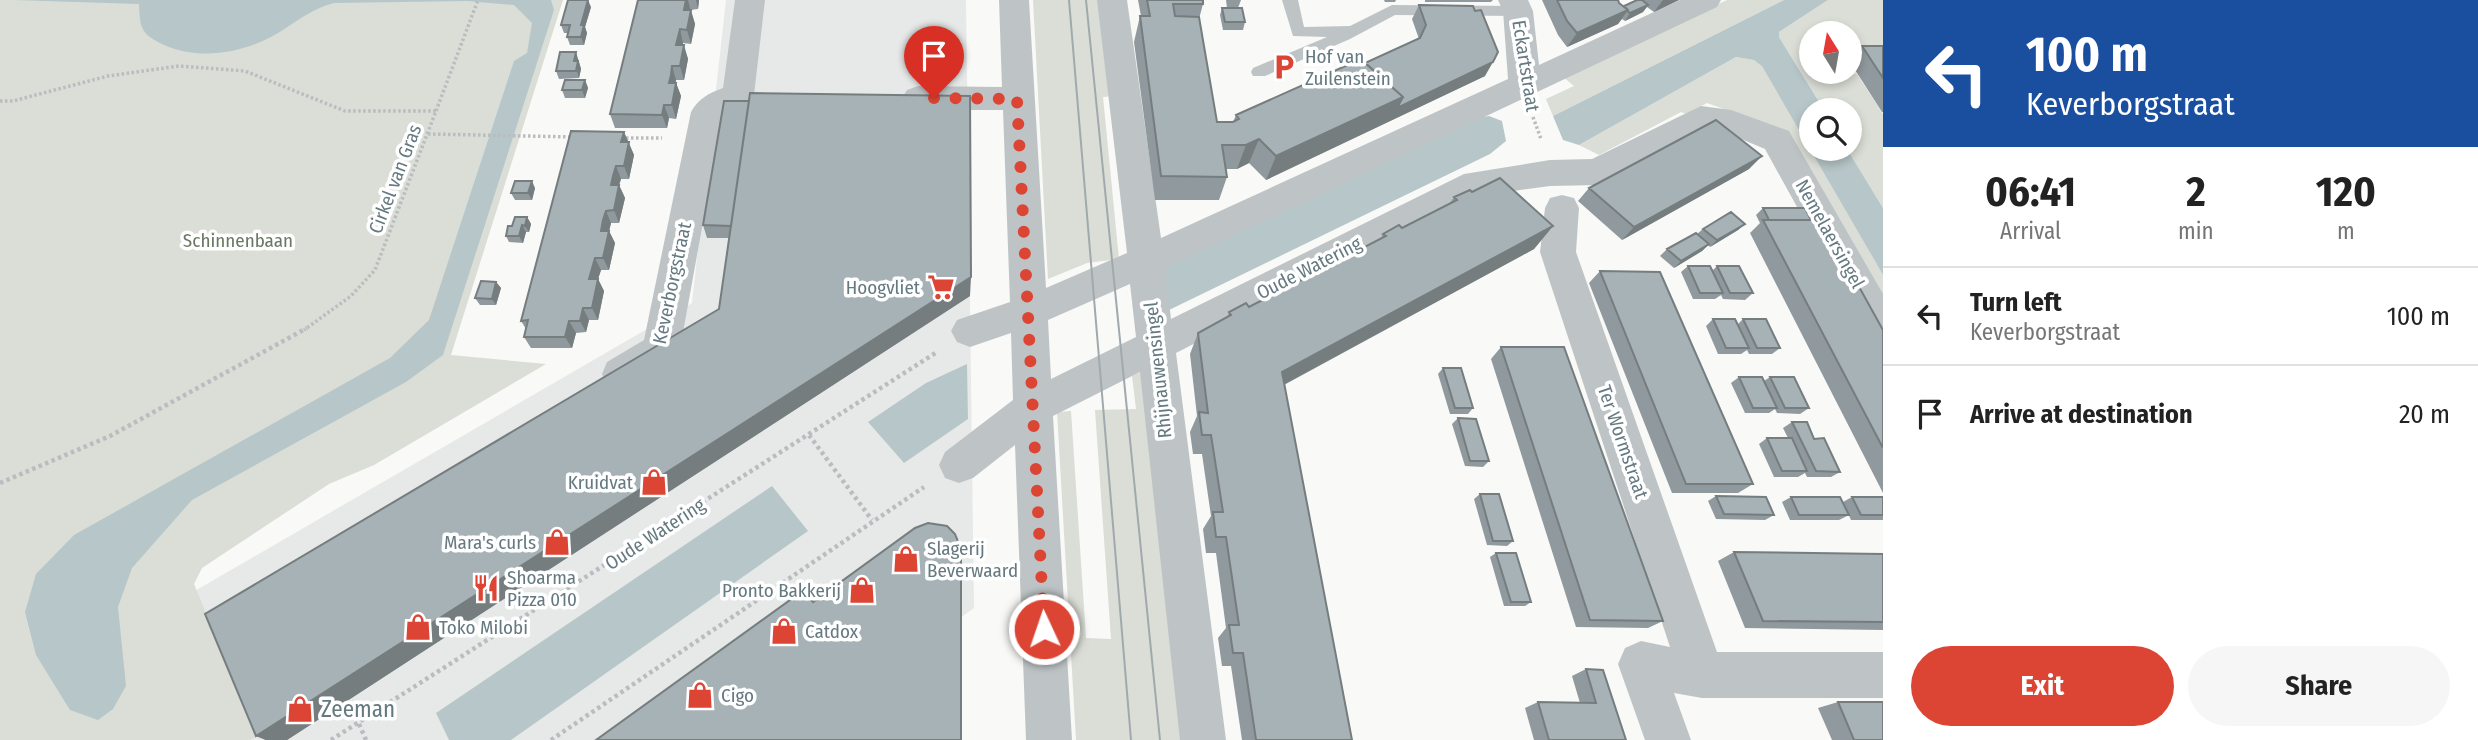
<!DOCTYPE html>
<html lang="en">
<head>
<meta charset="utf-8">
<style>
	:root { --surface:#fff; --page:#f6f6f6; --text:#222; --muted:#767676; --line:#e0e0e0; --accent:#dc4434 }
	body { margin:0; font-family:"Fira Sans Condensed",sans-serif; background:var(--page); color:var(--text); height:100vh; display:flex; flex-direction:column; font-size:26px; white-space:nowrap }
	* { box-sizing:border-box; margin:0 }
	p { font-size:23px; color:var(--muted) }
	.icon { flex:none; width:38px; height:38px; fill:none; stroke:currentColor; stroke-width:2; stroke-linecap:round; stroke-linejoin:round }
	.map { position:relative; flex:1; overflow:hidden }
	.panel { display:flex; flex-direction:column; background:var(--surface); width:595px }
	.panel>* { flex:none }
	.banner { background:#1a4fa0; color:#fff; overflow:hidden }
	.needle { width:46px; rotate:349deg }
	.controls { position:absolute; left:1799px; top:21px; display:grid; gap:14px }
	.controls a { display:grid; place-items:center; width:63px; height:63px; border-radius:50%; background:var(--surface); box-shadow:0 4px 10px #0003; font-size:35px }
	.pin { position:absolute; display:grid; place-items:center; width:60px; height:60px; color:#fff; margin:-72px -30px; border-radius:50% 50% 50% 0; rotate:-45deg; box-shadow:0 0 7px #0007 }
	.pin .icon { rotate:45deg }
	.me { position:absolute; width:77px; margin:-38px; rotate:357deg; stroke-linejoin:round; filter:drop-shadow(0 0 5px #0008) }
	.turn { display:flex; align-items:center; gap:24px; height:147px; padding:0 28px; font-size:32px }
	.turn .icon { width:91px; height:91px; stroke-width:2.5 }
	.turn b { display:block; font-size:49px; line-height:60px }
	.eta { display:flex; justify-content:space-evenly; align-items:center; height:119px; text-align:center }
	.eta b { font-size:42px; font-weight:700; line-height:49px }
	.button { display:flex; gap:14px; margin-top:auto; padding:14px 28px }
	.button a { flex:1; height:80px; border-radius:42px; background:var(--accent); color:#fff; font-size:28px; font-weight:700; line-height:80px; text-align:center }
	.button a+a { background:var(--page); color:var(--text) }
	ul { padding:0; list-style:none }
	li { display:flex; align-items:center; gap:21px; height:98px; padding:0 28px; border-top:2px solid var(--line) }
	li div { flex:1 }
	li b { display:block; font-size:26px }
	li em { font-style:normal }
	main { display:flex; flex:1; min-height:0 }
	.map>svg:first-child { display:block }
	.built { fill:#e7e9e8 }
	.green { fill:#daded6 }
	.water { fill:#b7c6c8 }
	.lines { fill:none; stroke-linecap:round; stroke-linejoin:round }
	.path-far1 { stroke:#b9bdbf; stroke-width:3.5; stroke-dasharray:2.5 2.5; stroke-linecap:butt }
	.path { stroke:#b9bdbf; stroke-width:4.5; stroke-dasharray:3.5 3.5; stroke-linecap:butt }
	.lane { fill:#bec4c6; fill-rule:evenodd }
	.street { fill:#bec4c6; fill-rule:evenodd }
	.tram { stroke:#a0a9ad; stroke-width:2 }
	.wall { fill:#90999d }
	.shaded-wall { fill:#757d7f }
	.building { fill:#a7b2b6; stroke:#757d7f; stroke-width:2 }
	.route { stroke:#dc4434; stroke-width:12; stroke-dasharray:0 21.6 }
	.labels { text-anchor:middle; dominant-baseline:central; stroke-width:7; stroke-linejoin:round; paint-order:stroke }
	.poi-label { font-size:19px; fill:#657980; stroke:#fff; text-anchor:start }
	.street-label { font-size:19px; fill:#657980; stroke:#fff }
	.park-label { font-size:19px; fill:#6a7964; stroke:#fff }
	.near-poi-label { font-size:23px; fill:#657980; stroke:#fff; text-anchor:start }
</style>
</head>
<body>
<main>
<div class="map">
<svg width="1883" height="740" viewBox="0 0 1883 740">
	<rect width="100%" height="100%" fill="#f9f9f7"/>
	<!-- built -->
	<path class="built" d="M726,0H966L974,608L791,740H202L193,592L692,303Z"/>
	<!-- green -->
	<path class="green" d="M0,0H563L451,355L546,364L374,465L329,484L202,568L194,584L257,737L249,740H0Z
		M1033,0H1103L1115,96L1103,97L1119,259L1087,263L1048,279Z
		M1727,0H1784L1553,116L1546,99L1574,86L1562,76Z
		M1828,0H1883V51H1850V33H1811V72L1857,74L1883,114V208L1847,149H1850V110H1824L1779,37V32Z
		M1736,57L1755,60L1762,65L1883,275V312L1779,129L1707,103L1686,114L1681,112L1599,155L1579,145Z
		M1147,369L1188,740H1076L1057,412L1071,411L1086,638L1111,639L1095,410L1136,409L1132,376Z"/>
	<!-- water -->
	<path class="water" d="M14,0H551L554,10L443,355L406,382L192,500L132,568L118,607L126,686L113,709L98,720L70,710L36,655L25,612L36,574L74,535L390,358L429,320L514,61L527,53L532,23L514,5L467,1L334,3C311,9 298,21 278,33C245,53 200,61 164,45C141,34 140,29 139,4Z
		M1784,0H1828L1779,32V37L1824,110H1811V149H1847L1883,208V275L1762,66L1754,60L1736,57L1579,145L1563,140L1553,116Z
		M1489,116L1502,121L1506,141L1490,154L1167,311L1161,265L1477,118Z
		M967,364L968,419L904,463L868,422L926,383Z
		M772,486L808,531L511,740H449L436,713Z"/>
	<g class="lines">
		<!-- path-far1 -->
		<path class="path-far1" d="M0,101H13L108,76L179,66L245,71L345,111H436L375,270L351,296L304,330
			M436,111L478,0
			M1533,117L1541,139
			M428,134L574,137
			M621,138H662"/>
		<!-- path -->
		<path class="path" d="M809,435L872,520
			M0,483L110,436L307,328
			M359,724L366,740
			M331,740L937,352
			M551,740L924,487"/>
		<!-- lane -->
		<path class="lane" d="M1282,0H1298L1304,27L1350,26L1392,5L1518,6L1526,11L1518,16L1395,15L1350,39L1265,76H1253L1251,72L1253,68L1327,37L1293,36Z"/>
		<!-- street -->
		<path class="street" d="M735,0H765L754,95L749,103L734,108L722,118L680,349C673,364 641,386 624,389C618,391 613,388 607,386L602,374L607,362L644,340L691,112C698,99 709,93 723,88Z
			M999,0H1029L1046,288L1127,253L1097,0H1127L1161,238L1508,79L1503,11L1498,0H1528L1533,11L1539,65L1680,0H1721L1717,7L1165,268L1171,319L1464,174L1550,160L1592,159L1701,106L1731,110L1789,131L1883,294V344L1870,339L1765,149L1727,133L1705,130L1597,185L1550,186L1482,195L1176,353L1226,740H1180L1140,372L1053,416L1072,740H1026L1015,445L973,478L959,483L945,478L939,465L945,452L1013,400L1011,333L970,347L957,342L951,331L957,320L1010,302L1003,110H918L907,106L902,98L907,90L918,86L1002,87ZM1130,284L1136,337L1051,379L1048,320Z
			M1562,195L1574,198L1579,208L1576,252L1717,652H1883V698H1702L1674,693L1691,740H1645L1618,664L1625,648L1641,641L1670,647L1540,252L1545,208L1550,198Z"/>
		<!-- tram -->
		<path class="tram" d="M1069,0L1131,740
			M1086,0L1160,740"/>
	</g>
	<!-- wall -->
	<path class="wall" d="M638,0H699L698,9L690,10L695,24L691,44L683,43V45L688,59L684,80H676V83L681,96L676,119L669,118L667,128H615L610,114Z
		M1138,0H1203V4L1199,19L1217,122H1233L1236,115L1365,63L1419,39L1412,19L1419,5L1485,76L1266,180L1249,163L1237,169H1226L1227,177L1219,200H1155L1134,42L1140,16H1141Z
		M1226,0H1241L1238,8L1245,22L1243,30H1223L1220,15L1222,8H1227Z
		M1384,0H1396L1395,2H1385Z
		M1425,0H1493L1491,2H1425Z
		M1542,0H1618L1619,3L1624,6L1637,0H1679L1654,12L1647,7L1643,12L1625,21L1622,19L1618,24L1567,47L1558,35Z
		M591,7L585,27L587,33L584,45H570L567,37L568,33H564L561,25Z
		M1862,46H1883V112H1882L1850,62V58Z
		M579,60V62L581,69L579,78L559,79L556,71Z
		M585,80L588,88L585,98H565L562,90Z
		M724,101L970,296L287,740H266L256,736L719,309L729,238H707L703,225Z
		M624,132L634,155L629,179H621L619,185L625,198L619,223H611L609,231L615,243L609,270H601L598,279L604,291L598,320H589L586,332L576,333L572,348H531L524,337L526,329L521,321Z
		M1749,169L1622,240L1578,201L1589,188Z
		M535,188L532,200H515L511,193Z
		M1472,192L1553,226L1534,249L1284,385L1352,740H1242L1231,666H1222L1218,638L1226,628L1216,553H1206L1203,529L1211,516L1202,454H1193L1190,432L1197,416L1190,354L1198,333L1227,318L1229,312L1249,307L1305,278L1308,271L1328,266L1380,240L1383,234L1402,228L1450,203L1454,197Z
		M1763,208L1811,220L1883,330V493L1750,233L1760,223L1756,215Z
		M527,217L531,224L529,232H526L523,243L509,242L506,236L512,226Z
		M1745,224L1738,230L1710,247L1708,245L1702,251L1674,268L1660,256L1667,249L1697,234L1703,229Z
		M1688,266L1712,271L1717,266L1753,293L1745,300L1723,299L1721,295L1715,299H1693L1681,272Z
		M1600,271L1753,484L1738,493H1672L1589,283Z
		M496,282L501,288L496,305H480L475,298Z
		M1713,319L1738,324L1743,319L1780,348L1772,354H1749L1747,350L1741,354H1718L1706,326Z
		M1501,347L1663,621L1648,628L1576,627L1491,359Z
		M1443,368L1473,408L1468,414H1450L1438,374Z
		M1739,377L1764,381L1770,377L1809,408L1800,414L1777,413L1775,409L1769,413H1745L1731,383Z
		M1458,418L1489,461L1483,467L1465,466L1452,424Z
		M1792,422L1814,439L1840,472L1831,477H1807L1805,473L1798,477H1774L1759,444L1767,438H1788L1783,428Z
		M1480,494L1513,541L1507,546L1487,545L1474,499Z
		M1716,496L1774,515L1765,520L1716,519L1708,501Z
		M1791,497L1849,515L1839,520H1790L1782,502Z
		M1852,497H1883V520H1851L1843,502Z
		M1734,552L1883,554V630L1745,628L1718,561Z
		M1496,553L1531,602L1525,606H1504L1490,557Z
		M1586,669L1626,740H1534L1525,708L1538,702L1580,703L1572,676Z
		M1838,702L1883,740H1832L1818,708Z"/>
	<!-- shaded-wall -->
	<path class="shaded-wall" d="M588,0L591,7L585,27L587,33L584,45L581,37V25Z
		M686,0H688L690,9L688,24L684,10Z
		M696,0H699L698,9Z
		M1663,0H1679L1654,12Z
		M1648,5L1643,12L1625,21L1630,13Z
		M691,10L695,24L691,44L687,30Z
		M1628,10L1618,24L1567,47L1577,33Z
		M680,29L683,43L680,59L676,45Z
		M684,45L688,59L684,80L680,66Z
		M576,52L581,69L579,78L574,61Z
		M1493,62L1485,76L1266,180L1276,156L1403,97Z
		M672,66L676,80L673,97L669,83Z
		M585,80L588,88L585,98L582,90Z
		M676,83L681,96L676,119L672,105Z
		M664,105L669,118L667,128L662,115Z
		M624,132L634,155L629,179L624,166L621,142Z
		M1259,139L1249,163L1237,169L1246,145Z
		M1762,156L1749,169L1622,240L1634,227Z
		M616,166L621,179L619,185L625,198L619,223L614,210L611,185Z
		M532,181L535,188L532,200L528,193Z
		M606,211L611,223L606,244L601,231Z
		M527,217L531,224L529,232L525,226Z
		M1745,224L1738,230L1710,247L1717,240Z
		M522,225L526,232L523,243L519,236Z
		M1553,226L1534,249L1270,392L1282,372Z
		M609,231L615,243L609,270L603,258Z
		M1709,244L1702,251L1674,268L1681,261Z
		M595,258L601,270L598,279L604,291L598,320L592,308L589,279Z
		M971,277L970,296L287,740H266L256,736Z
		M496,282L501,288L496,305L492,299Z
		M583,308L589,320L586,332L580,321Z
		M569,321L576,333L572,348L565,337Z"/>
	<!-- building -->
	<path class="building" d="M568,0H588L581,25H584L581,37H567L570,25H561Z
		M638,0H686L684,10H691L687,30L680,29L676,45H684L680,66H672L671,75L669,83H676L672,105H664L662,115L610,114Z
		M1147,0H1203V4H1173L1175,16L1199,17L1217,122H1233L1239,119L1236,115L1361,59L1403,97L1276,156L1259,139L1246,145H1222L1227,177L1161,176L1140,16H1150Z
		M1557,0H1618L1619,3L1628,10L1577,33L1567,21Z
		M1637,0H1642L1648,5L1630,13L1627,11L1628,10L1624,6Z
		M1419,5L1473,6L1475,11L1481,10L1498,52L1493,62L1397,108L1403,97L1365,63L1420,38L1426,25Z
		M1222,8H1242L1245,22H1225Z
		M1862,46H1883V78Z
		M560,52H576L574,61H578L576,71H556Z
		M565,80H585L582,90H562Z
		M750,93L970,96L971,277L256,736L205,614L719,309Z
		M724,101H749L731,226L703,225Z
		M1716,120L1762,156L1634,227L1589,188Z
		M571,131L624,132L621,142H629L624,166H616L613,176L611,185H619L614,210L606,211L603,220L601,231H609L603,258H595L589,279H598L592,308H583L580,321H569L565,337H524L528,320L521,321Z
		M1500,178L1553,226L1282,372L1352,740H1256L1243,653H1233L1229,625H1239L1226,537H1216L1213,512H1223L1211,435H1202L1199,412L1208,413L1198,333L1231,315L1229,312L1246,303L1249,307L1311,275L1308,271L1325,263L1328,266L1386,236L1383,234L1399,225L1402,228L1457,200L1454,197L1470,190L1472,192Z
		M515,181H532L528,193H511Z
		M1763,208H1805L1811,220H1769Z
		M1731,212L1745,224L1717,240L1703,229Z
		M515,217H527L525,226L522,225L519,236H506L508,226H512Z
		M1763,220H1822L1883,330V448Z
		M1696,233L1709,244L1681,261L1667,249Z
		M1688,266H1710L1723,293H1700Z
		M1717,266H1739L1753,293H1730Z
		M1600,271L1660,272L1753,484H1686Z
		M481,281L496,282L492,299L475,298Z
		M1713,319H1735L1749,348H1726Z
		M1743,319H1766L1780,348H1757Z
		M1501,347H1564L1663,621L1590,620Z
		M1443,368H1461L1473,408H1455Z
		M1739,377H1762L1777,408H1753Z
		M1770,377H1794L1809,408H1785Z
		M1458,418L1476,419L1489,461H1470Z
		M1792,422H1807L1814,439L1824,438L1840,472L1816,471Z
		M1767,438H1792L1807,471H1782Z
		M1480,494H1499L1513,541H1493Z
		M1716,496L1766,497L1774,515L1724,514Z
		M1791,497H1840L1849,515H1799Z
		M1852,497H1883V515H1861Z
		M928,523L947,526L955,534L961,549V740H596L804,590L813,602L915,528Z
		M1734,552L1883,554V622L1763,621Z
		M1496,553H1516L1531,602H1511Z
		M1586,669L1603,670L1626,740H1549L1538,702L1596,703Z
		M1838,702H1883V740H1854Z"/>
	<g class="lines">
		<!-- route -->
		<path class="route" d="M934,98L1017,99L1044,629"/>
	</g>
	<!-- icons -->
	<defs>
		<symbol id="parking-bare" viewBox="-9 -9 18 18"><path d="M-3.5-5.5H1a3.5 3.5 0 0 1 0 7H-1V5.5H-3.5ZM-1-3.4V-.6H.8a1.4 1.4 0 0 0 0-2.8Z" fill="#dc4434" stroke="#fff" stroke-width="2.5" paint-order="stroke"/></symbol>
		<symbol id="supermarket-bare" viewBox="-9 -9 18 18"><path d="M-6-5.5h2.5l.6 2H6L4.5 2H-2.5L-4.4-4H-6ZM-1.5 3.2a1.3 1.3 0 1 0 .1 0ZM3 3.2a1.3 1.3 0 1 0 .1 0Z" fill="#dc4434" stroke="#fff" stroke-width="2.5" paint-order="stroke"/></symbol>
		<symbol id="shop-bare" viewBox="-9 -9 18 18"><path d="M-5-2.5h2.3a2.7 3.5 0 0 1 5.4 0H5L5.5 6h-11ZM-1.5-2.5h3a1.5 2.3 0 0 0-3 0Z" fill="#dc4434" stroke="#fff" stroke-width="2.5" paint-order="stroke"/></symbol>
		<symbol id="restaurant-bare" viewBox="-9 -9 18 18"><path d="M-5-6h1v4h1v-4h1v4h1v-4h1v5L-1.5 .5V6h-2V.5L-5-1ZM5-6V6H3V1.5H1.5Q1.5-4 5-6Z" fill="#dc4434" stroke="#fff" stroke-width="2.5" paint-order="stroke"/></symbol>
	</defs>
	<g fill-rule="evenodd">
		<use href="#parking-bare" x="1265" y="48" width="38" height="38"/>
		<use href="#supermarket-bare" x="922" y="268" width="38" height="38"/>
		<use href="#shop-bare" x="635" y="463" width="38" height="38"/>
		<use href="#shop-bare" x="538" y="523" width="38" height="38"/>
		<use href="#shop-bare" x="887" y="540" width="38" height="38"/>
		<use href="#restaurant-bare" x="467" y="569" width="38" height="38"/>
		<use href="#shop-bare" x="843" y="571" width="38" height="38"/>
		<use href="#shop-bare" x="399" y="608" width="38" height="38"/>
		<use href="#shop-bare" x="765" y="612" width="38" height="38"/>
		<use href="#shop-bare" x="681" y="676" width="38" height="38"/>
		<use href="#shop-bare" x="281" y="690" width="38" height="38"/>
	</g>
	<g class="labels">
		<!-- poi labels -->
		<g class="poi-label">
			<text x="1305" y="56">Hof van<tspan x="1305" dy="22">Zuilenstein</tspan></text>
			<text x="920" y="287" text-anchor="end">Hoogvliet</text>
			<text x="633" y="482" text-anchor="end">Kruidvat</text>
			<text x="536" y="542" text-anchor="end">Mara's curls</text>
			<text x="927" y="548">Slagerij<tspan x="927" dy="22">Beverwaard</tspan></text>
			<text x="507" y="577">Shoarma<tspan x="507" dy="22">Pizza 010</tspan></text>
			<text x="841" y="590" text-anchor="end">Pronto Bakkerij</text>
			<text x="439" y="627">Toko Milobi</text>
			<text x="805" y="631">Catdox</text>
			<text x="721" y="695">Cigo</text>
		</g>
		<!-- street labels -->
		<g class="street-label">
			<text transform="translate(1526 66) rotate(81)">Eckartstraat</text>
			<text transform="translate(395 179) rotate(-69)">Cirkel van Gras</text>
			<text transform="translate(1830 234) rotate(61)">Nemelaersingel</text>
			<text transform="translate(1309 268) rotate(-27)">Oude Watering</text>
			<text transform="translate(672 283) rotate(-78)">Keverborgstraat</text>
			<text transform="translate(1158 370) rotate(-96)">Rhijnauwensingel</text>
			<text transform="translate(1623 442) rotate(71)">Ter Wormstraat</text>
			<text transform="translate(655 534) rotate(-33)">Oude Watering</text>
		</g>
		<!-- park labels -->
		<g class="park-label">
			<text x="238" y="240">Schinnenbaan</text>
		</g>
		<!-- near-poi labels -->
		<g class="near-poi-label">
			<text x="321" y="709">Zeeman</text>
		</g>
	</g>
</svg>
<div class="controls">
<a><svg class="needle" viewBox="-14 -14 28 28"><path d="M0-13l5 13h-10z" fill="#e53935"/><path d="M0 13l5-13h-10z" fill="#767676"/></svg></a>
<a><svg class="icon" aria-label="search" viewBox="0 0 24 24"><circle cx="10" cy="10" r="6"/><path d="M15 15l6 6"/></svg></a>
</div>
<div class="pin" style="left:934px;top:98px;background:#d93025"><svg class="icon" aria-label="arrive" viewBox="0 0 24 24"><path d="M6 21V4h12l-3 4 3 4H6"/></svg></div>
<svg class="me" style="left:1044px;top:629px" viewBox="-20 -20 40 40"><circle r="17" fill="#dc4434" stroke="#fff" stroke-width="3"/><path d="M0-11L8 9 0 5-8 9z" fill="#fff"/></svg>
</div>
<section class="panel">
<div class="banner">
<div class="turn"><svg class="icon" aria-label="left" viewBox="0 0 24 24"><path d="M17 20v-9H6M10 6l-5 5 5 5"/></svg><div><b>100 m</b>Keverborgstraat</div></div>
</div>
<div class="eta">
<div><b>06:41</b><p>Arrival</p></div>
<div><b>2</b><p>min</p></div>
<div><b>120</b><p>m</p></div>
</div>
<ul>
<li><svg class="icon" aria-label="left" viewBox="0 0 24 24"><path d="M17 20v-9H6M10 6l-5 5 5 5"/></svg><div><b>Turn left</b><p>Keverborgstraat</p></div><em>100 m</em></li>
<li><svg class="icon" aria-label="arrive" viewBox="0 0 24 24"><path d="M6 21V4h12l-3 4 3 4H6"/></svg><div><b>Arrive at destination</b></div><em>20 m</em></li>
</ul>
<div class="button"><a>Exit</a><a>Share</a></div>
</section>
</main>
</body>
</html>
